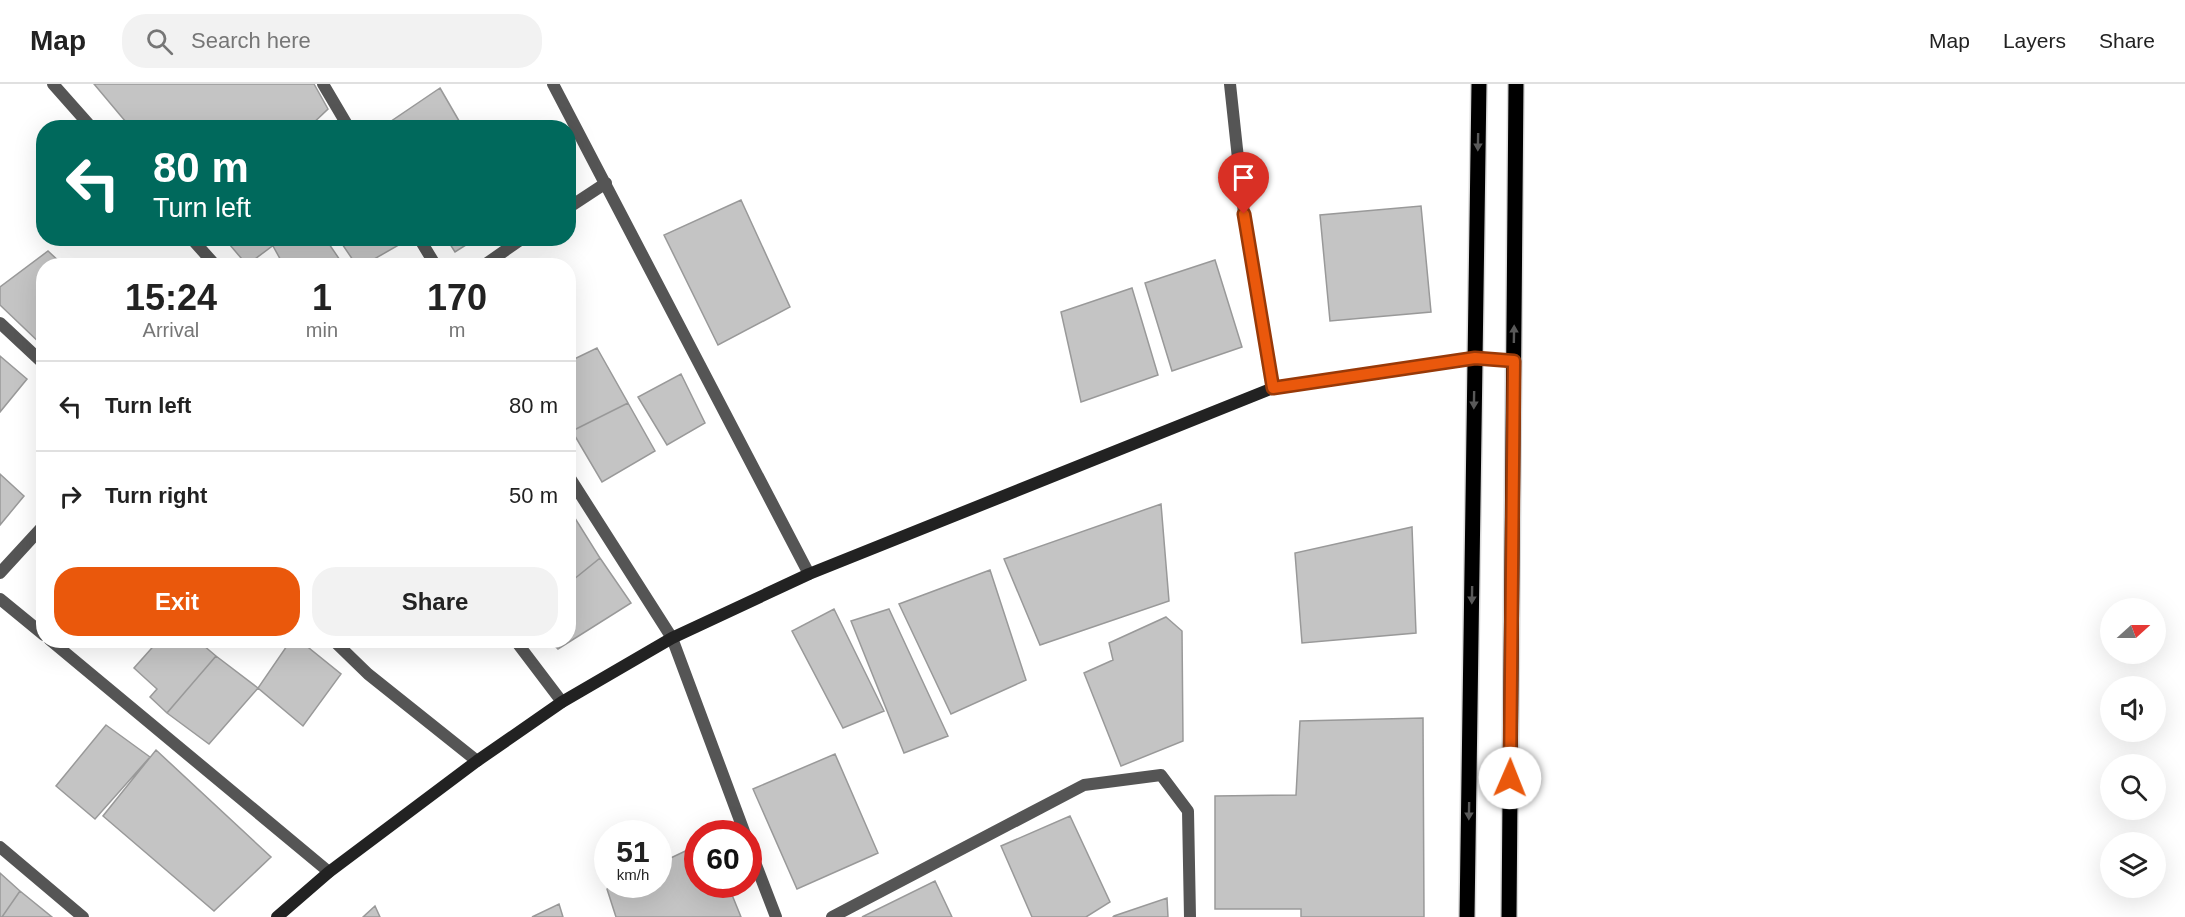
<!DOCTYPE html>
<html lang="en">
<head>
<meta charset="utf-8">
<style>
	:root { --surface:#fff; --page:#f2f2f2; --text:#222; --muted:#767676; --line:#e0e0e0; --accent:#ea580c }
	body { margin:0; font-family:Arial,sans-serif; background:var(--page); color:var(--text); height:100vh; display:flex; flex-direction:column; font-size:22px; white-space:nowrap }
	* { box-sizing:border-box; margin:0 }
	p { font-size:20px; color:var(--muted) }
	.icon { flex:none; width:33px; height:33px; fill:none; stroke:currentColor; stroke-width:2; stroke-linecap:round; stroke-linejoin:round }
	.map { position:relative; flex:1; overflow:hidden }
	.sheet { position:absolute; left:36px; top:174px; width:540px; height:390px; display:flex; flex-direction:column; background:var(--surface); border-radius:24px; box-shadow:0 6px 24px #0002 }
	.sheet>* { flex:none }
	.banner { position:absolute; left:36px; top:36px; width:540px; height:126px; border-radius:24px; box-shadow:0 6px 24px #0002; background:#00695c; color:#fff; overflow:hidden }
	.needle { width:39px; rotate:69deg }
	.tools { position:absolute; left:2100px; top:514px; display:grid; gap:12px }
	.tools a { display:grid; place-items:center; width:66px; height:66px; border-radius:50%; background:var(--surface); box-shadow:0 6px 24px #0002; font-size:30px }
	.speed { position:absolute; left:594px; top:736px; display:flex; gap:12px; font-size:30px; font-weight:700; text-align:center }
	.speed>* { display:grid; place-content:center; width:78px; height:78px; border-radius:50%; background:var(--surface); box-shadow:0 6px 24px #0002; line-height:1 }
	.speed small { font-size:15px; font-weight:400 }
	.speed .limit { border:9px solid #d22; background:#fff; color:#111 }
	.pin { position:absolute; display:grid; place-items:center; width:51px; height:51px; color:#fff; margin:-62px -26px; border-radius:50% 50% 50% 0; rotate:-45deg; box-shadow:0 0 6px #0007 }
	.pin .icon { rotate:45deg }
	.me { position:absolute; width:66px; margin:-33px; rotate:1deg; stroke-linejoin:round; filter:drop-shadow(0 0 4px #0008) }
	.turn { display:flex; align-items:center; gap:21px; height:126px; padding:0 18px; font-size:27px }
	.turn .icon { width:78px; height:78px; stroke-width:2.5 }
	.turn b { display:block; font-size:42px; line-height:51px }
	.eta { display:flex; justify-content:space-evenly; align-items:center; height:102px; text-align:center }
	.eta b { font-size:36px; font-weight:800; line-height:42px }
	.cta { display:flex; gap:12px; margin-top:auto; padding:12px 18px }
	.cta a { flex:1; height:69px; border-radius:24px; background:var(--accent); color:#fff; font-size:24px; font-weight:800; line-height:69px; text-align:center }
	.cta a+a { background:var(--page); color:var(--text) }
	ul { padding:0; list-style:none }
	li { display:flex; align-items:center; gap:18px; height:90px; padding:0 18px; border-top:2px solid var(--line) }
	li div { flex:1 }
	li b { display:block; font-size:22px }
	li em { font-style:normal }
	header { display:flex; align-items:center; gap:36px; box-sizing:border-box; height:84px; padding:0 30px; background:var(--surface); border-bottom:2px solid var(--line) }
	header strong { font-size:28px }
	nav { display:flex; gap:33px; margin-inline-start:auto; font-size:21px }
	.search { width:420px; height:54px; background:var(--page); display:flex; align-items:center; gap:15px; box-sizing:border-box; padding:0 21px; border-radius:24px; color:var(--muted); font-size:22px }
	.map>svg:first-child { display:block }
	.building { fill:#c4c4c4; stroke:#999; stroke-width:1.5 }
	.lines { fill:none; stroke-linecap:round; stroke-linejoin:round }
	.primary-casing { stroke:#dbdbdb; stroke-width:18 }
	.street { stroke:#555; stroke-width:12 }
	.secondary { stroke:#222; stroke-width:12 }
	.primary { stroke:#000; stroke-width:15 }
	.oneway { fill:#595959 }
	.route-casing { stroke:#983908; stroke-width:15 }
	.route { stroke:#ea580c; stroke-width:10 }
</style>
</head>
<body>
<header>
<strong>Map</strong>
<div class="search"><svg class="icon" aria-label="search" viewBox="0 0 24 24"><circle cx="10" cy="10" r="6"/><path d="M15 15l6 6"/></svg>Search here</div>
<nav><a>Map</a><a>Layers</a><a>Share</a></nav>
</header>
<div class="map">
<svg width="2185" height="833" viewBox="0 0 2185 833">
	<rect width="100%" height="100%" fill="#fff"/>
	<!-- building -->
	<path class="building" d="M94,0H314L328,25L308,44H131Z
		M440,4L462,42L460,44H381Z
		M741,116L790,223L718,261L664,151Z
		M1421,122L1431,228L1330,237L1320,131Z
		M224,154H283L247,181Z
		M283,154H325L344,182H284L273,162Z
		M338,154H402L404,158L362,182H357Z
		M446,154H477L455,168Z
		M48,167L64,182H44V263L0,221V203Z
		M1215,176L1242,263L1172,287L1145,199Z
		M1132,204L1158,291L1081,318L1061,228Z
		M597,264L628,319L572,347L568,342V278Z
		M0,272L27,295L0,328Z
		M681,290L705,339L667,361L638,313Z
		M628,319L655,367L602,398L572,347Z
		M0,390L24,412L0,441Z
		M1161,420L1169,517L1040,561L1004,475Z
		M568,423L600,474L568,500Z
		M1412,443L1416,549L1302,559L1295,469Z
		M600,474L631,519L558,565L549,556H568V500Z
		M990,486L1026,596L951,630L899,520Z
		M834,525L884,627L843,644L792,547Z
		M889,525L948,652L904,669L851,537Z
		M1166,533L1182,547L1183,657L1121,682L1084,589L1113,576L1109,559Z
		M159,556H197L216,572L167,629L150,613L157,605L134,584Z
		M291,556H299L341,590L303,642L258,604Z
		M216,572L258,604L209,660L167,629Z
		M1423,634L1424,833H1301V825H1215V712L1296,711L1300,637Z
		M106,641L150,673L95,735L56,702Z
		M156,666L271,773L214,827L103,732Z
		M835,670L878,769L797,805L753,705Z
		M1070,732L1110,818L1086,833H1032L1001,762Z
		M698,761V801H728L741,833H616L607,805L614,801H658V780Z
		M0,789L20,807L2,833H0Z
		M935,797L952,833H862Z
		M20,807L52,833H2Z
		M1167,814L1168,833H1113L1114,832Z
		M559,820L563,833H532Z
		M375,822L380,833H363Z"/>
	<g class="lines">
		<defs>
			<path id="primary" d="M1467,833L1479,0
				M1509,833L1516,0"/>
		</defs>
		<!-- primary casing -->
		<use href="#primary" class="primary-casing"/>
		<!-- street -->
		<path class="street" d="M53,0L92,44
			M323,0L349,44
			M553,0L809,490
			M1230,0L1244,130L1273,304
			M568,124L606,99
			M191,154L216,182
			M419,154L436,182
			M483,182L523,154
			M0,239L44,280
			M568,391L672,554L745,750
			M0,489L44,441
			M0,515L44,551
			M50,556L329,788
			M333,556L368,590L477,677
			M515,556L562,618
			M748,760L776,833
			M0,763L83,833
			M832,833L1084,701L1161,691L1188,727L1190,833"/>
		<!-- secondary -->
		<path class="secondary" d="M277,833L329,788L477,677L562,618L672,554L809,490L1273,304L1475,274L1514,277"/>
		<!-- primary -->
		<use href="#primary" class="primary"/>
	</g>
	<!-- one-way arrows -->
	<defs><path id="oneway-solid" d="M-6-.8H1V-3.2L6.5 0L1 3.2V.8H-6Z" transform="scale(1.5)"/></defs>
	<g class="oneway">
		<use href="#oneway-solid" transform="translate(1478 58) rotate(91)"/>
		<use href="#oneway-solid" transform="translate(1514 250) rotate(-89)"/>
		<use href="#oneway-solid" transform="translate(1474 316) rotate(91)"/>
		<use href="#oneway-solid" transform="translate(1472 511) rotate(91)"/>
		<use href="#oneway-solid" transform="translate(1469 727) rotate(91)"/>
	</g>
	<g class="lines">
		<defs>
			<path id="route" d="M1244,130L1273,304L1475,274L1514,277L1510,694"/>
		</defs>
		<!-- route casing -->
		<use href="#route" class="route-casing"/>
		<!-- route -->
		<use href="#route" class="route"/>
	</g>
</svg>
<div class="tools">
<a><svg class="needle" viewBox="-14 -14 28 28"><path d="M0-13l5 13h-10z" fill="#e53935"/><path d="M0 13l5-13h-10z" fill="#767676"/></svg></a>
<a><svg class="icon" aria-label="sound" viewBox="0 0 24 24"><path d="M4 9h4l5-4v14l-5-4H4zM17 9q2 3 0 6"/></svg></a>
<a><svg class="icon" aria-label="search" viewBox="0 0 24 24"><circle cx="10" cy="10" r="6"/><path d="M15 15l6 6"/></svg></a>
<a><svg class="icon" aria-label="layers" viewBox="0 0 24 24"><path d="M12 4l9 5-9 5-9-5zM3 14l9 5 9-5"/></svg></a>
</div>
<div class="speed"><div>51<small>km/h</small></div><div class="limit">60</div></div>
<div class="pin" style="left:1244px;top:130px;background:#d93025"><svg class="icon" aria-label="arrive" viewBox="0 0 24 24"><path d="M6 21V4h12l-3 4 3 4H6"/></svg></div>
<svg class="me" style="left:1510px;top:694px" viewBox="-20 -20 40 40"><circle r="19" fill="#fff"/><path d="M0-13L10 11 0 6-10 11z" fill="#ea580c"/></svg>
<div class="banner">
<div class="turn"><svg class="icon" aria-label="left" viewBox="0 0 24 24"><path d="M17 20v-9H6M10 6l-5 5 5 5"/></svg><div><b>80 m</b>Turn left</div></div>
</div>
<section class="sheet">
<div class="eta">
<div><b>15:24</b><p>Arrival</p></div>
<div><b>1</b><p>min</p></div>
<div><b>170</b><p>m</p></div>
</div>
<ul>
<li><svg class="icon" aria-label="left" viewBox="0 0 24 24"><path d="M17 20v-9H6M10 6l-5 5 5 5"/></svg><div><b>Turn left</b></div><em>80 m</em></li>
<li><svg class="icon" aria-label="right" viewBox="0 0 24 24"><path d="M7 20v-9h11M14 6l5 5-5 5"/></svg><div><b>Turn right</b></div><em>50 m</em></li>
</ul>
<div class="cta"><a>Exit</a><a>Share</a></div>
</section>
</div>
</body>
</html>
